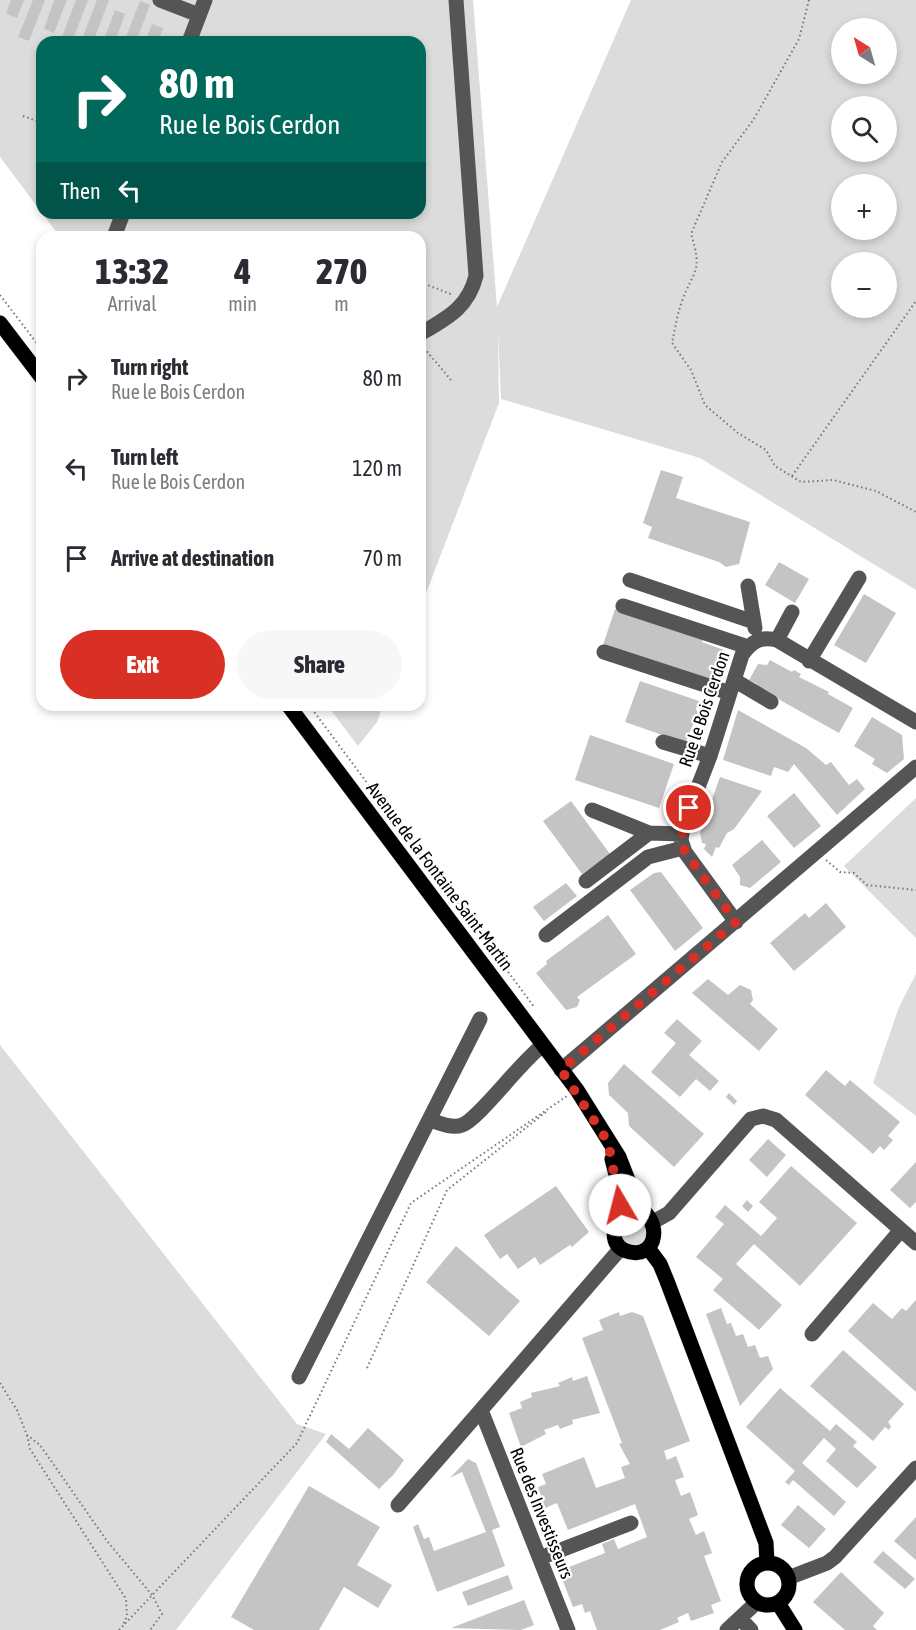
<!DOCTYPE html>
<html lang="en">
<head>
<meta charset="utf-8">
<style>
	:root { --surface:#fff; --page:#f7f7f7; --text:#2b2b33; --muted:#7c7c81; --accent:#d93025 }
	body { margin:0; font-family:"Asap Condensed",sans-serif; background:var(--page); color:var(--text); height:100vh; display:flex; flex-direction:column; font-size:22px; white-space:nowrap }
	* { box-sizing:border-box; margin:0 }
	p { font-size:20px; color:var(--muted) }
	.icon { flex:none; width:33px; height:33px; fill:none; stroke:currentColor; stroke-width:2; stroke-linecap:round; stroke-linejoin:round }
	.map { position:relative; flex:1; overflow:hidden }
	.side { position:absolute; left:36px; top:231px; width:390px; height:480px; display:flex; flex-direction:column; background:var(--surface); border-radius:18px; box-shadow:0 3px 9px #0003 }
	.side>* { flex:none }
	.guide { position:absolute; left:36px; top:36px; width:390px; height:183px; border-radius:18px; box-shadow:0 3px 9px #0003; background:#00695c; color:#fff; overflow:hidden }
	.needle { width:39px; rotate:323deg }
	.controls { position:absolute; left:831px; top:18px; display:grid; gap:12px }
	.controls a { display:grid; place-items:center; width:66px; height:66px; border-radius:50%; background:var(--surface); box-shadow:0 3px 9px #0003; font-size:30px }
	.pin { position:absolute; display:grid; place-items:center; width:51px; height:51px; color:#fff; margin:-26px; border:3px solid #fff; border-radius:50%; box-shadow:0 2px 6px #0007 }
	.me { position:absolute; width:66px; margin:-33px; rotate:352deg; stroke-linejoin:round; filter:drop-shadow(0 0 4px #0008) }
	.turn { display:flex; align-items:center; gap:21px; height:126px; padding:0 24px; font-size:27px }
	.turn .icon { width:78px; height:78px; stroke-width:2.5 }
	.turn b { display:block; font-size:42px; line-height:51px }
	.then { display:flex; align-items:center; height:57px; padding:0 24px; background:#0003; gap:12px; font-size:22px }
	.eta { display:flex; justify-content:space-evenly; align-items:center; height:102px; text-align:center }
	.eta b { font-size:36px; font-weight:800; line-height:42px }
	.cta { display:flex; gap:12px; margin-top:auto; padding:12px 24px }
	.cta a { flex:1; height:69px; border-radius:36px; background:var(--accent); color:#fff; font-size:24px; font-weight:800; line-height:69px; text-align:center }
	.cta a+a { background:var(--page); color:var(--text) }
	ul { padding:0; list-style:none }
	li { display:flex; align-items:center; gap:18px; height:90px; padding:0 24px }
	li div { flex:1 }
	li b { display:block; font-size:22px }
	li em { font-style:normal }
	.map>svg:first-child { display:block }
	.green { fill:#dcdcdc; fill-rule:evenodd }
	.building { fill:#c4c4c4 }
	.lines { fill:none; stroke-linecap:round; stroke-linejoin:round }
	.major-casing { stroke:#dbdbdb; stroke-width:16 }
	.path { stroke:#777; stroke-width:2; stroke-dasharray:1.5 3; stroke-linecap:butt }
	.minor { stroke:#555; stroke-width:15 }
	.major { stroke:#000; stroke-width:15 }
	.route { stroke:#d93025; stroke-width:10; stroke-dasharray:0 18 }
	.labels { text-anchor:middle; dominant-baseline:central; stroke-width:4.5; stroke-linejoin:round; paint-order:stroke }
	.street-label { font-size:18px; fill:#000; stroke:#fff }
</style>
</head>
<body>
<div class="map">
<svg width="916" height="1630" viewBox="0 0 916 1630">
	<rect width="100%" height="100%" fill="#fff"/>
	<!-- green -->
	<path class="green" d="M0,0H473L497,307L631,0H916V590L700,458L501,399L498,330L499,403L420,609V237H60L0,157ZM842,28H886V74H842ZM42,42H420V213H42ZM842,106H886V152H842ZM842,184H886V230H842ZM842,262H886V308H842Z
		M327,705H383L377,722L358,746Z
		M916,798V938L844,866Z
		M916,974V1116L873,1083L899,1007Z
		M0,1045L297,1424L326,1434L176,1630H0Z
		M620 1231a14 14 0 1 1 28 0a14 14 0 1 1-28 0Z"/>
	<!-- building -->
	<path class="building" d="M11,0H24L17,18L6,14Z
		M33,0H45L29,41L18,37Z
		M54,0H67L54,33L44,29Z
		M76,0H88L72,42H60Z
		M97,0H109L93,42H81Z
		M140,1L150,5L136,42H124Z
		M115,10L125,14L115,42H103Z
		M152,24L163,28L158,42H145Z
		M661,470L683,477L676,498L750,522L739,564L726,567L719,562L648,538L652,527L643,523Z
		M779,562L809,579L795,603L765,585Z
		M864,594L896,613L866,663L834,645Z
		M615,609L703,639L702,642L724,650L721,653L713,683L603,645Z
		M770,660L792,672L794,670L801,674L799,677L829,692L828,694L853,708L839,733L755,686L757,684L749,680L758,664L767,665Z
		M640,681L699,701L696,709L698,713L685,743L625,722Z
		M738,710L806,748L826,765L831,762L849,785L857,779L865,789L837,815L794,764L788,772L774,767L771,776L723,760Z
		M872,717L902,735L904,759L887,773L872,764L875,759L854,746Z
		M590,735L674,764L659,808L575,780Z
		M720,777L762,791L734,829L727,833L719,848L716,847L712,857L704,849L706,844L702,843L700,833Z
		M794,793L821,826L794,848L767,816Z
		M571,801L610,854L582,874L543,821Z
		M762,840L781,862L750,888L740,885V877L732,865Z
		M661,872L703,928L675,951L630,890L654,873Z
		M566,883L577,896L544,921L533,907Z
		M826,903L846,927L794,971L770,943L805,913L809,918Z
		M608,915L636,954L577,997L580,1000L577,1007L566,1010L536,973L547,964L546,961Z
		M708,979L728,995L740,985L751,990L753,1000L750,1004L778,1029L759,1051L692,993Z
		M677,1019L702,1041L689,1055L719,1081L710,1091L696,1079L680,1097L651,1072L676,1043L664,1033Z
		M624,1064L704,1134L674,1167L629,1126L628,1113L609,1095L608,1083Z
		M826,1070L845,1086L850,1080L900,1122L888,1136L893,1140L884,1150L880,1146L873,1154L805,1095Z
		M729,1093L737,1101L734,1105L726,1097Z
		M768,1139L786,1155L767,1177L749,1160Z
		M916,1162V1202L910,1208L890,1190Z
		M791,1166L857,1223L800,1286L754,1244L736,1264L782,1305L759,1330L713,1290L723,1279L696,1257L724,1224L715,1217L725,1205L761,1236L777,1218L759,1202Z
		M556,1186L589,1232L572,1247L570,1245L540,1265L535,1257L518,1269L507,1254L500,1259L484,1235Z
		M747,1200L753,1206L748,1212L742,1206Z
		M456,1246L520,1301L489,1336L426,1282Z
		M916,1300V1392L848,1331L873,1303L892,1319L902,1308L906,1311Z
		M721,1308L727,1324L731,1323L736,1336L743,1334L748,1347L755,1345L760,1358L768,1356L773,1369L740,1406L706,1314Z
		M619,1312L620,1316L632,1312L643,1316L690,1441L664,1451L667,1460L676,1456L684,1477L675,1480L681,1496L690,1492L698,1515L689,1519L696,1535L704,1531L712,1553L704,1556L721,1601L711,1605L714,1613L691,1621L688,1613L677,1618L679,1622L660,1630H597L590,1611L585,1613L582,1604L573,1607L559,1571L605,1553L602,1544L614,1539L618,1549L647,1537L635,1504L568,1530L557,1503L545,1508L538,1487L546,1484L542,1474L584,1457L596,1488L625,1478L621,1467L630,1464L619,1444L622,1443L582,1338L603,1330L599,1320Z
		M843,1350L904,1404L888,1422L891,1426L889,1430L885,1427L873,1441L810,1386Z
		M587,1376L600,1413L572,1420L573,1424L560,1429L558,1425L544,1430L546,1434L521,1447L509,1413L522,1408L520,1402L532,1397L531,1393L560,1386L558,1383L572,1377L573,1381Z
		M780,1388L830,1431L836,1424L857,1442L853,1446L877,1467L857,1488L826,1461L836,1449L824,1438L802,1463L846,1502L834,1516L793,1480L789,1485L785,1482L795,1471L746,1427Z
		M368,1428L404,1460L394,1474L379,1489L326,1442L331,1434L349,1449Z
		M468,1459L476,1463L500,1527L492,1530L505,1566L437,1592L413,1527L418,1524L424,1539L429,1537L434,1551L486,1532L462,1472L450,1478Z
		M309,1486L380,1527L357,1565L392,1585L378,1608L344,1587L319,1630H254L231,1617Z
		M798,1505L826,1529L809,1548L781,1525Z
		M916,1517V1560L894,1541Z
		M883,1551L915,1579L905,1589L873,1562Z
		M841,1572L884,1613L873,1626L877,1630H845L813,1602Z
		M508,1575L513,1589L468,1606L462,1592Z
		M524,1600L534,1625L521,1630L451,1628Z"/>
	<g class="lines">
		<defs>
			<path id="major" d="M0,323L42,378
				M288,705L577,1090L619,1157L635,1198L647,1215
				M612,1159C615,1171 619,1184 620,1196C621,1214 601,1246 630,1252C654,1257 660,1230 647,1215L631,1211L619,1217
				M648,1248L660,1264L667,1281L766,1543L767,1563
				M747 1584a21 21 0 1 1 42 0a21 21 0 1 1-42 0Z
				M778,1603L795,1630"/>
		</defs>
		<!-- major casing -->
		<use href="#major" class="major-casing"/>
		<!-- path -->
		<path class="path" d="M809,0L799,39L754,119L722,162L691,234C703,272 694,269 682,301C677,315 675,329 672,343L691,370L705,405L738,433L766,450L775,466L801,482L833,480L876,491L916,512
			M23,116L42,123
			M420,282L453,295
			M0,295L42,350
			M424,348L451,380
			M792,476L916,301
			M309,705L535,1008
			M826,860L840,872L854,873L867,885L916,890
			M367,1368L447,1190L546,1112
			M0,1383L17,1410L27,1435L40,1445L107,1541L152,1595L162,1614L150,1630
			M27,1435L30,1449L126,1599L127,1616L123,1625
			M119,1630L297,1443L411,1203L567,1096"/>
		<!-- minor -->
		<path class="minor" d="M160,0L199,15
			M189,42L205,0
			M114,237L123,213
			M420,334C447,318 468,308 476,276L456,0
			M630,580L754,622
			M748,586L755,628
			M623,606L748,647
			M777,640L792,612
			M604,652L730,693
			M809,661L859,578
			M734,680L771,702
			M663,742L710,756
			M592,810L649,833
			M586,881L649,833L682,834
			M736,922L685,852L681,840L683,826L710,756L742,655C752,641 761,636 777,640L916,722
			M546,935L648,857L683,848
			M561,1070L916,767
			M430,1120C439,1123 452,1129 462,1125C478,1120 521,1061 542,1046
			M653,1222L669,1213L751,1119L763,1116L776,1120L916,1243
			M812,1334L901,1230
			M299,1377L480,1019
			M481,1410L621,1248
			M398,1505L481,1410L568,1630
			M540,1558L631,1523
			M788,1578L827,1563L835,1557L916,1468
			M740,1618L751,1630
			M727,1630L757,1602"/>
		<!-- major -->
		<use href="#major" class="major"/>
	</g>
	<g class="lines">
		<!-- route -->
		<path class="route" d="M620,1205L608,1142L561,1070L736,922L685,852L681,840L689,808"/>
	</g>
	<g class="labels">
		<!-- street labels -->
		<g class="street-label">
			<text transform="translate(704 709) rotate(-71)">Rue le Bois Cerdon</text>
			<text transform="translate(440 876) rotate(53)">Avenue de la Fontaine Saint-Martin</text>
			<text transform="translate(542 1513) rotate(68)">Rue des Investisseurs</text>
		</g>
	</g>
</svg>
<div class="controls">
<a><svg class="needle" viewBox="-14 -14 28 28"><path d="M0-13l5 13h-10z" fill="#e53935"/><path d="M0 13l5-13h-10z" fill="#7c7c81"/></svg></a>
<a><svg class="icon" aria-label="search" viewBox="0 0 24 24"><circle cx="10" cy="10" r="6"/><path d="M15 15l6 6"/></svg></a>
<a>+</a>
<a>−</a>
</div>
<div class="pin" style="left:689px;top:808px;background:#d93025"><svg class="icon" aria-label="arrive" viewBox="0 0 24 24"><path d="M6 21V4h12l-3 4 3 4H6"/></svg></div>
<svg class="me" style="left:620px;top:1205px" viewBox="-20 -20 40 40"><circle r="19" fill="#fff"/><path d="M0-13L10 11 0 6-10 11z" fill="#d93025"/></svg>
<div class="guide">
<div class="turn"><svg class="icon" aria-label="right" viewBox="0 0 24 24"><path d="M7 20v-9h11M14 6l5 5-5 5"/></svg><div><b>80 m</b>Rue le Bois Cerdon</div></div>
<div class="then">Then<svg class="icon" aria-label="left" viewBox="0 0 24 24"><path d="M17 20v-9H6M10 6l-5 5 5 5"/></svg></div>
</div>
<section class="side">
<div class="eta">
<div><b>13:32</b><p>Arrival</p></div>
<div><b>4</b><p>min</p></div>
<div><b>270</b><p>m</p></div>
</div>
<ul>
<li><svg class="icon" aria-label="right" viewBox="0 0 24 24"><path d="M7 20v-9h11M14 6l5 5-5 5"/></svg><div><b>Turn right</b><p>Rue le Bois Cerdon</p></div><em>80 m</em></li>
<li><svg class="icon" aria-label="left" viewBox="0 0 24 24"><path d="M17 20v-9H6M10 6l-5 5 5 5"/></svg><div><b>Turn left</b><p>Rue le Bois Cerdon</p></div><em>120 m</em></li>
<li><svg class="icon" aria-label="arrive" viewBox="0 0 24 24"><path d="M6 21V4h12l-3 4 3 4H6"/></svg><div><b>Arrive at destination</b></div><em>70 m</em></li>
</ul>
<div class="cta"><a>Exit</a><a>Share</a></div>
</section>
</div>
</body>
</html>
